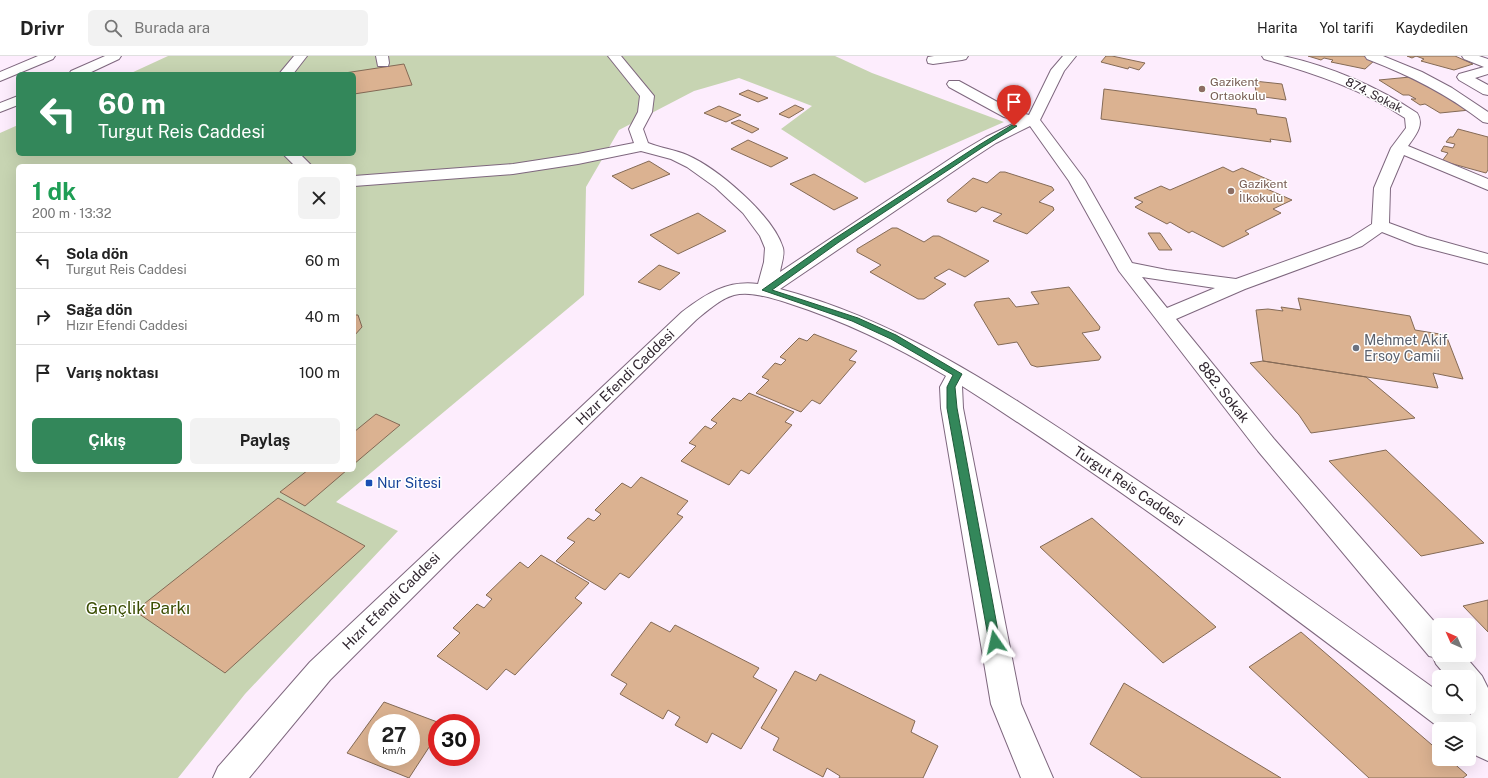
<!DOCTYPE html>
<html lang="tr">
<head>
<meta charset="utf-8">
<style>
	:root { --surface:#fff; --page:#f2f2f2; --text:#222; --muted:#767676; --line:#e0e0e0; --accent:#33875a }
	body { margin:0; font-family:"Public Sans",sans-serif; background:var(--page); color:var(--text); height:100vh; display:flex; flex-direction:column; font-size:15px; white-space:nowrap }
	* { box-sizing:border-box; margin:0 }
	p { font-size:13px; color:var(--muted) }
	.icon { flex:none; width:22px; height:22px; fill:none; stroke:currentColor; stroke-width:2; stroke-linecap:round; stroke-linejoin:round }
	.map { position:relative; flex:1; overflow:hidden }
	.drawer { position:absolute; left:16px; top:108px; width:340px; height:308px; display:flex; flex-direction:column; background:var(--surface); border-radius:6px; box-shadow:0 4px 16px #0002 }
	.drawer>* { flex:none }
	.top-card { position:absolute; left:16px; top:16px; width:340px; height:84px; border-radius:6px; box-shadow:0 4px 16px #0002; background:#33875a; color:#fff; overflow:hidden }
	.needle { width:26px; rotate:315deg }
	.buttons { position:absolute; left:1432px; top:562px; display:grid; gap:8px }
	.buttons a { display:grid; place-items:center; width:44px; height:44px; border-radius:6px; background:var(--surface); box-shadow:0 4px 16px #0002; font-size:20px }
	.speed { position:absolute; left:368px; top:658px; display:flex; gap:8px; font-size:20px; font-weight:700; text-align:center }
	.speed>* { display:grid; place-content:center; width:52px; height:52px; border-radius:50%; background:var(--surface); box-shadow:0 4px 16px #0002; line-height:1 }
	.speed small { font-size:10px; font-weight:400 }
	.speed .limit { border:6px solid #d22; background:#fff; color:#111 }
	.pin { position:absolute; display:grid; place-items:center; width:34px; height:34px; color:#fff; margin:-41px -17px; border-radius:50% 50% 50% 0; rotate:-45deg; box-shadow:0 0 4px #0007 }
	.pin .icon { rotate:45deg }
	.me { position:absolute; width:44px; margin:-22px; rotate:349deg; stroke-linejoin:round; filter:drop-shadow(0 0 3px #0008) }
	.turn { display:flex; align-items:center; gap:14px; height:84px; padding:0 16px; font-size:18px }
	.turn .icon { width:52px; height:52px; stroke-width:2.5 }
	.turn b { display:block; font-size:28px; line-height:34px }
	.round { display:grid; place-items:center; flex:none; width:42px; height:42px; border-radius:6px; background:var(--page) }
	.head { display:flex; align-items:center; justify-content:space-between; height:68px; padding:0 16px }
	h1 { font-size:24px; font-weight:700; line-height:30px; color:#1e9e55 }
	.primary-button { display:flex; gap:8px; margin-top:auto; padding:8px 16px }
	.primary-button a { flex:1; height:46px; border-radius:6px; background:var(--accent); color:#fff; font-size:16px; font-weight:700; line-height:46px; text-align:center }
	.primary-button a+a { background:var(--page); color:var(--text) }
	ul { padding:0; list-style:none }
	li { display:flex; align-items:center; gap:12px; height:56px; padding:0 16px; border-top:1px solid var(--line) }
	li div { flex:1 }
	li b { display:block; font-size:15px }
	li em { font-style:normal }
	header { display:flex; align-items:center; gap:24px; box-sizing:border-box; height:56px; padding:0 20px; background:var(--surface); border-bottom:1px solid var(--line) }
	header strong { font-size:19px }
	nav { display:flex; gap:22px; margin-inline-start:auto; font-size:14px }
	.search { width:280px; height:36px; background:var(--page); display:flex; align-items:center; gap:10px; box-sizing:border-box; padding:0 14px; border-radius:6px; color:var(--muted); font-size:15px }
	.map>svg:first-child { display:block }
	.green { fill:#c7d4b2; fill-rule:evenodd }
	.building { fill:#dbb291; stroke:#846a56; fill-rule:evenodd }
	.lines { fill:none; stroke-linecap:round; stroke-linejoin:round }
	.minor-casing { stroke:#7e677e; stroke-width:2 }
	.highway-casing { stroke:#7e677e; stroke-width:2 }
	.minor { fill:#fff; fill-rule:evenodd }
	.highway { fill:#fff; fill-rule:evenodd }
	.route { fill:#33875a; stroke:#21583a }
	.education-dot { fill:#8d6e63; stroke:#fff; stroke-width:1.5 }
	.worship-dot { fill:#6b7280; stroke:#fff; stroke-width:1.5 }
	.transit-dot { fill:#1a4fb4; stroke:#fff; stroke-width:1.5 }
	.labels { text-anchor:middle; dominant-baseline:central; stroke-width:3; stroke-linejoin:round; paint-order:stroke }
	.far-education-label { font-size:12px; fill:#785e54; stroke:#fff; text-anchor:start }
	.far-street-label { font-size:12px; fill:#30262f; stroke:#fff }
	.worship-label { font-size:14px; fill:#5b616d; stroke:#fff; text-anchor:start }
	.street-label { font-size:14px; fill:#30262f; stroke:#fff }
	.transit-label { font-size:14px; fill:#164399; stroke:#fff; text-anchor:start }
	.near-park-label { font-size:17px; fill:#3a4d03; stroke:#fff }
</style>
</head>
<body>
<header>
<strong>Drivr</strong>
<div class="search"><svg class="icon" aria-label="search" viewBox="0 0 24 24"><circle cx="10" cy="10" r="6"/><path d="M15 15l6 6"/></svg>Burada ara</div>
<nav><a>Harita</a><a>Yol tarifi</a><a>Kaydedilen</a></nav>
</header>
<div class="map">
<svg width="1488" height="722" viewBox="0 0 1488 722">
	<rect width="100%" height="100%" fill="#fdedfd"/>
	<!-- green -->
	<path class="green" d="M168,0H835L872,17L1004,66L865,127L781,73L812,50L739,22L694,35L619,74L586,131L584,239L336,446L398,475L245,638L178,722H0V77L18,69V98H354V18H129ZM18,110H354V414H18Z"/>
	<!-- building -->
	<path class="building" d="M1106,0H1112L1145,7L1139,14L1129,11L1128,13L1101,6Z
		M1308,0H1365L1375,4L1365,13L1331,6L1333,4L1324,2L1321,4Z
		M1407,0H1455L1473,8L1454,14L1421,5L1424,3L1416,0L1412,2Z
		M404,8L412,29L354,38V18H338Z
		M1410,21L1465,48L1470,54L1440,57L1425,48L1420,49L1411,43H1416L1409,39H1403L1379,24Z
		M1254,25L1282,28L1286,44L1257,40Z
		M1104,33L1256,53L1257,58L1286,62L1291,86L1270,83L1271,86L1101,63Z
		M748,34L768,42L758,46L739,38Z
		M795,49L804,53L789,62L779,58Z
		M719,50L741,59L726,66L704,57Z
		M739,64L759,73L752,77L731,67Z
		M1458,73L1488,81V114L1486,117L1442,105L1448,97L1441,95L1444,90L1453,92L1455,88L1446,86L1450,81H1453Z
		M748,84L788,102L771,111L731,93Z
		M649,105L670,118L632,133L612,120Z
		M1223,111L1233,116L1242,112L1278,128L1267,133L1292,144L1273,153L1281,157L1245,175L1249,178L1223,191L1192,175L1189,177L1170,166L1167,168L1135,151L1143,146L1134,142L1161,130L1170,134Z
		M1000,116H1005L1052,131L1054,134L1039,146L1053,151L1054,154L1027,178L993,165L1002,158L982,151L976,156L948,146L947,144L973,122L987,127Z
		M814,118L858,142L834,154L790,128Z
		M698,157L726,175L678,198L650,179Z
		M892,172H897L924,186L933,180H939L989,205L965,221L949,213L934,222L946,228L924,243H918L870,216L881,209L857,196V193Z
		M1148,177H1160L1172,194H1159Z
		M659,209L680,217L660,234L638,226Z
		M1069,231L1100,271L1099,274L1082,277L1101,301L1099,304L1037,311L1031,309L1017,286L998,289L974,249L976,246L1009,242L1016,251L1039,248L1031,236Z
		M1298,242L1410,260L1415,274L1446,279L1463,323L1433,317L1438,332L1263,305L1256,254L1268,253L1283,255L1281,251L1301,254Z
		M354,259H358L362,271L354,280Z
		M814,278L857,295L849,304L856,306L820,348L812,344L801,356L756,337L769,324L762,321L775,307L781,309L786,304L780,301L799,282L807,285Z
		M1263,305L1366,321L1415,362L1311,377L1299,359L1250,307Z
		M749,337L794,356L785,366L792,369L749,418L741,414L729,429L681,405L696,390L689,387L705,370L711,373L717,367L711,364L733,342L741,345Z
		M376,358L400,369L354,408V376Z
		M1386,394L1484,487L1421,500L1329,405Z
		M308,414H347L305,450L280,436Z
		M641,421L688,445L677,458L683,461L629,522L620,517L605,534L556,505L575,486L567,482L588,462L594,465L601,458L595,454L622,427L631,432Z
		M278,442L365,490L225,617L135,555Z
		M1092,462L1216,571L1163,607L1040,491Z
		M541,499L589,527L575,542L582,547L515,619L506,613L487,634L437,600L460,577L453,572L477,548L484,552L492,543L486,539L520,506L528,512Z
		M1488,544V576L1463,550Z
		M651,566L670,576L675,569L759,612L753,621L777,634L741,693L712,677L707,687L675,669L680,661L668,654L663,663L620,638L627,628L611,619Z
		M1301,576L1439,695V703H1449L1467,719L1463,722H1369L1249,611Z
		M795,615L816,625L820,618L915,665L911,676L938,690L923,722H839L840,720L827,712L823,721L773,694L779,682L761,672Z
		M1124,627L1281,722H1142L1090,688Z
		M384,646L440,667H437V679L409,722L347,697ZM377,667H411V701H377Z"/>
	<g class="lines">
		<defs>
			<path id="minor" d="M294,0H307L293,18H279Z
				M376,0H388L389,7L388,10H378Z
				M608,0H621L654,40L652,56L643,73L648,87C661,92 675,94 687,99C717,112 773,159 783,192C785,199 781,209 780,216L959,97L986,81L1019,65L1004,61L949,31L947,28L949,25H959L1014,55L1029,59L1051,14L1063,0H1076L1064,15L1040,64L1085,124L1132,207L1167,214L1236,223L1350,182L1372,168L1374,132L1391,92L1406,72L1405,62C1362,33 1313,17 1264,3L1262,0C1269,0 1277,0 1283,0C1330,10 1378,31 1417,57C1425,69 1415,80 1408,90L1488,123V134L1404,99L1390,132L1389,167L1427,181L1488,198V208L1415,189L1382,176L1362,190L1245,233L1176,263L1274,383L1439,571V599H1464L1482,620L1488,632V705L1477,700L1469,694V673H1441C1285,554 1128,436 962,330L963,352L1021,648L1053,722H1021L991,648L941,352L940,331L946,320C896,290 844,265 788,247C772,242 751,235 734,239C720,243 707,255 696,264L455,499L330,624L249,722H213L218,711L310,606L682,256C706,238 727,224 758,228L764,206L765,192L760,180L743,157L715,131L687,111L671,103L641,95L578,108L513,118L354,130V120L513,108L578,98L634,87L629,73L638,56L640,40ZM1030,70L1069,125L1119,215L1258,395L1429,600L1433,601L1436,608L1447,621H1469V651H1467L1471,659L1459,651H1439V636C1331,558 1221,480 1110,406C1006,337 902,265 780,233L970,104L996,87ZM1142,221L1215,232L1167,252Z
				M934,0H968L966,3L962,4L933,8L928,7L927,4L928,1Z
				M1365,0H1383L1422,16L1452,32L1488,56V67L1483,66C1447,38 1409,19 1367,3Z
				M1462,0H1479L1488,3V18L1475,22L1488,29V39L1483,38L1459,24L1457,21L1459,18L1484,11L1464,3Z
				M283,98H300L312,110H295Z"/>
			<path id="highway" d="M38,0H55L53,3L0,25V16Z
				M105,0H121L119,3L87,18H69L71,15Z
				M18,40V49L0,56V47Z"/>
		</defs>
		<!-- minor casing -->
		<use href="#minor" class="minor-casing"/>
		<!-- highway casing -->
		<use href="#highway" class="highway-casing"/>
		<!-- minor -->
		<use href="#minor" class="minor"/>
		<!-- highway -->
		<use href="#highway" class="highway"/>
	</g>
	<!-- route -->
	<path class="route" d="M1012,69L1017,70L983,91L839,186L772,234L858,262L896,279L962,318L955,331L957,352L1000,586L999,590L995,591L991,590L989,586L947,352V331L953,319L891,283L852,265L762,234L834,183L979,89Z"/>
	<!-- markers -->
	<g class="education-dot">
		<circle cx="1202" cy="33" r="4"/>
		<circle cx="1231" cy="135" r="4"/>
	</g>
	<circle class="worship-dot" cx="1356" cy="292" r="4"/>
	<rect class="transit-dot" x="365" y="423" width="8" height="8" rx="2"/>
	<g class="labels">
		<!-- far-education labels -->
		<g class="far-education-label">
			<text x="1210" y="26">Gazikent<tspan x="1210" dy="14">Ortaokulu</tspan></text>
			<text x="1239" y="128">Gazikent<tspan x="1239" dy="14">İlkokulu</tspan></text>
		</g>
		<!-- far-street labels -->
		<g class="far-street-label">
			<text transform="translate(1374 39) rotate(27)">874. Sokak</text>
		</g>
		<!-- worship labels -->
		<g class="worship-label">
			<text x="1364" y="284">Mehmet Akif<tspan x="1364" dy="16">Ersoy Camii</tspan></text>
		</g>
		<!-- street labels -->
		<g class="street-label">
			<text transform="translate(625 321) rotate(-44)">Hızır Efendi Caddesi</text>
			<text transform="translate(1224 336) rotate(52)">882. Sokak</text>
			<text transform="translate(1129 430) rotate(34)">Turgut Reis Caddesi</text>
			<text transform="translate(391 545) rotate(-45)">Hızır Efendi Caddesi</text>
		</g>
		<!-- transit labels -->
		<g class="transit-label">
			<text x="377" y="427">Nur Sitesi</text>
		</g>
		<!-- near-park labels -->
		<g class="near-park-label">
			<text x="138" y="552">Gençlik Parkı</text>
		</g>
	</g>
</svg>
<div class="buttons">
<a><svg class="needle" viewBox="-14 -14 28 28"><path d="M0-13l5 13h-10z" fill="#e53935"/><path d="M0 13l5-13h-10z" fill="#767676"/></svg></a>
<a><svg class="icon" aria-label="search" viewBox="0 0 24 24"><circle cx="10" cy="10" r="6"/><path d="M15 15l6 6"/></svg></a>
<a><svg class="icon" aria-label="layers" viewBox="0 0 24 24"><path d="M12 4l9 5-9 5-9-5zM3 14l9 5 9-5"/></svg></a>
</div>
<div class="speed"><div>27<small>km/h</small></div><div class="limit">30</div></div>
<div class="pin" style="left:1014px;top:70px;background:#d93025"><svg class="icon" aria-label="arrive" viewBox="0 0 24 24"><path d="M6 21V4h12l-3 4 3 4H6"/></svg></div>
<svg class="me" style="left:995px;top:586px" viewBox="-20 -20 40 40"><path d="M0-17L14 15 0 8-14 15z" fill="#33875a" stroke="#fff" stroke-width="4"/></svg>
<div class="top-card">
<div class="turn"><svg class="icon" aria-label="left" viewBox="0 0 24 24"><path d="M17 20v-9H6M10 6l-5 5 5 5"/></svg><div><b>60 m</b>Turgut Reis Caddesi</div></div>
</div>
<section class="drawer">
<div class="head"><div><h1>1 dk</h1><p>200 m · 13:32</p></div><a class="round"><svg class="icon" aria-label="close" viewBox="0 0 24 24"><path d="M6 6l12 12M18 6L6 18"/></svg></a></div>
<ul>
<li><svg class="icon" aria-label="left" viewBox="0 0 24 24"><path d="M17 20v-9H6M10 6l-5 5 5 5"/></svg><div><b>Sola dön</b><p>Turgut Reis Caddesi</p></div><em>60 m</em></li>
<li><svg class="icon" aria-label="right" viewBox="0 0 24 24"><path d="M7 20v-9h11M14 6l5 5-5 5"/></svg><div><b>Sağa dön</b><p>Hızır Efendi Caddesi</p></div><em>40 m</em></li>
<li><svg class="icon" aria-label="arrive" viewBox="0 0 24 24"><path d="M6 21V4h12l-3 4 3 4H6"/></svg><div><b>Varış noktası</b></div><em>100 m</em></li>
</ul>
<div class="primary-button"><a>Çıkış</a><a>Paylaş</a></div>
</section>
</div>
</body>
</html>
